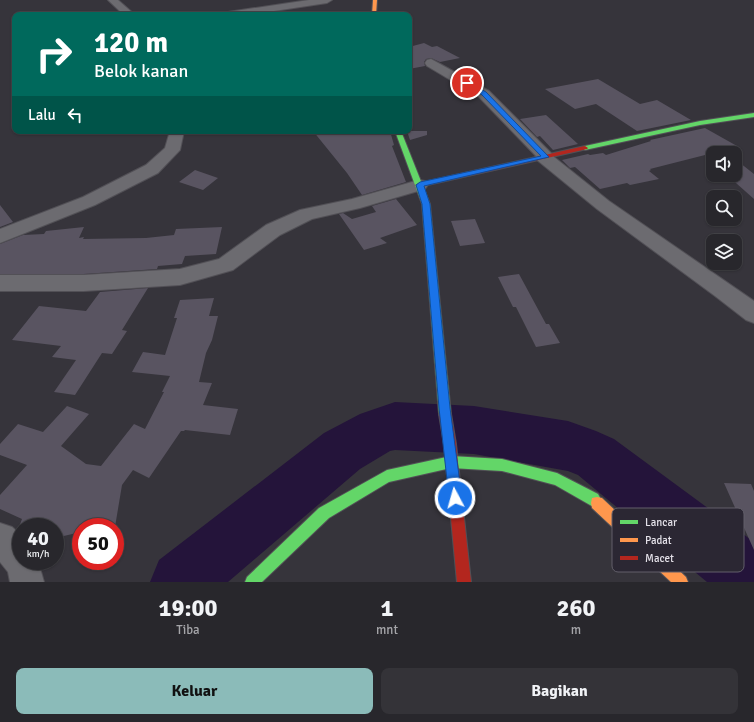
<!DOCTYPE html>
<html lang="id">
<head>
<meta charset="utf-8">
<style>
	:root { --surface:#28272c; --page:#343338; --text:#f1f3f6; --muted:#a5a5a9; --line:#444448; --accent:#8bbbb9 }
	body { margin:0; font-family:Signika,sans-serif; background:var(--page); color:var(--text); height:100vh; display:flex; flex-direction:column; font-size:15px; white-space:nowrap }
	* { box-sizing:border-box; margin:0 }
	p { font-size:13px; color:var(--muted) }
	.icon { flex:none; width:22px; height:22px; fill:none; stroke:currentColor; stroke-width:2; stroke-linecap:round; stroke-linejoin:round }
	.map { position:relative; height:582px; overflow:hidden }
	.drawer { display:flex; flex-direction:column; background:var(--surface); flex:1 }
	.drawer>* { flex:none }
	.top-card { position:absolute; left:12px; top:12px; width:400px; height:122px; border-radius:8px; box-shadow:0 1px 3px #0004,0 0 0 1px var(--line); background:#00695c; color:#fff; overflow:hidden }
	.fabs { position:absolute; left:706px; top:146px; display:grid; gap:8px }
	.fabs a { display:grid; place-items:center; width:36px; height:36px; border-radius:8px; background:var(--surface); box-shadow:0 1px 3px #0004,0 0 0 1px var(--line); font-size:20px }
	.speed { position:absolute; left:12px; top:518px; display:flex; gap:8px; font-size:20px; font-weight:700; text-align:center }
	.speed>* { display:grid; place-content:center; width:52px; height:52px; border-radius:50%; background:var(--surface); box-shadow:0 1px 3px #0004,0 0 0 1px var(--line); line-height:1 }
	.speed small { font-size:10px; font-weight:400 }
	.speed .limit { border:6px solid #d22; background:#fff; color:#111 }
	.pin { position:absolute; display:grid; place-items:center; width:34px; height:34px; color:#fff; margin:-17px; border:2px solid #fff; border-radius:50%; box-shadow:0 1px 4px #0007 }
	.me { position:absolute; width:44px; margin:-22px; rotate:354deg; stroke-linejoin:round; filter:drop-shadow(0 0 3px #0008) }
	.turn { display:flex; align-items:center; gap:14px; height:84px; padding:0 16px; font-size:18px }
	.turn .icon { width:52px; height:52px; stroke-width:2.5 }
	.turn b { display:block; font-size:28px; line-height:34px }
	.then { display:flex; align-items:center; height:38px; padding:0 16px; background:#0003; gap:8px; font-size:15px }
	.eta { display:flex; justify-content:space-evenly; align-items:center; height:68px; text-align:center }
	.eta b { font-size:24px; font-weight:800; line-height:28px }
	.primary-button { display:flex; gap:8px; margin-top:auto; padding:8px 16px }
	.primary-button a { flex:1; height:46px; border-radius:8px; background:var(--accent); color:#111; font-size:16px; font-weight:800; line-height:46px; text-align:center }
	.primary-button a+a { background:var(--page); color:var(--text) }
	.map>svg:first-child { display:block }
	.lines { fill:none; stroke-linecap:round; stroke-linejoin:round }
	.river { fill:#24143a; fill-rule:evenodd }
	.building { fill:#595461 }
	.street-casing { stroke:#525056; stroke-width:2 }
	.fast-casing { stroke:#525056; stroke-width:2 }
	.slow-casing { stroke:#525056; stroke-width:2 }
	.jam-casing { stroke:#525056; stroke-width:2 }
	.street { fill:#6c6b70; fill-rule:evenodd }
	.fast { fill:#63d668; fill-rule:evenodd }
	.slow { fill:#ff974d; fill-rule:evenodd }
	.jam { fill:#b3261e; fill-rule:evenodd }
	.route { fill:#1a73e8; stroke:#114b97 }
	.key { fill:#2b2733; stroke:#625f6a; stroke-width:1 }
	.key-label { font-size:11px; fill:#e4e1e9 }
</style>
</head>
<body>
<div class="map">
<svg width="754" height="582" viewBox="0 0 754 582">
	<rect width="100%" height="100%" fill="#36343b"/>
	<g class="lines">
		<!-- river -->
		<path class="river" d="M395,402L474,406L568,421L596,431L614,439L754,542V582H707L578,475L568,471L474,454L395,450L390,451L360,469L228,582H150L159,560L324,433L360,414Z"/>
	</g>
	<!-- building -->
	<path class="building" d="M424,43L432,47L437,46L460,58L440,62L431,58L426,59L424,62L425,66L409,69V47Z
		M598,79L640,104L657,100L691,120L637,131L596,104L575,109L545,89Z
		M546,115L578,144L553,150L540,136L537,137L520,119Z
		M705,128L737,146L724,150L728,153H713V163L705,155L650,169L651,170L649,171L659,179L630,185L627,183L600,189L575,167L570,168L562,160L588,154L590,155L603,153L606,155L651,141L650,140Z
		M313,131H390L394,145L392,146L406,182L362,195L347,173Z
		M407,131H427V135L410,140Z
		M735,159L754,174V199L727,175H735Z
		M195,170L218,178L203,190L179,182Z
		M396,199L417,225L380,238L387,243L364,250L339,214L343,213L352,219L376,212L372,206Z
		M0,205L13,222L0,227Z
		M475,219L485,243L460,246L451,221Z
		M84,227L79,238L84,237L83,239L146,238L174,235L176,229L222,227L216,254L185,256L182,264L158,266L157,269L84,274H0V244L23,235L44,234L46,231Z
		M519,274L546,324H549L560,343L536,347L516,307H513L498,277Z
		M148,288L122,330L127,331L112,354L102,353L75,395L54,392L76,360L52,357L61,346L12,340L39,306L86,311L100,292Z
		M214,298L209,316H218L212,340L206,353L199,382L212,383L203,405L238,409L230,435L185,430L184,431H181L149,478L133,470L122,485L115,527H81V532L55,538V527H19L22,519L0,509V495L27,465L0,455V444L18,424L43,432L67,406L89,414L61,446L86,464L101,466L134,424L145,429L164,392H162L170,376L132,372L143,352L165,355L177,318H174L180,300Z
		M724,483L751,484L754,491V550Z"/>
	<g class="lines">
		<defs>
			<path id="street" d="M108,0H118L135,15H124Z
				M309,0H332L327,3L247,15H223L228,12Z
				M431,59L489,91L552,154L554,157L609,201L754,301V323L746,320L715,296L597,209L537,160L535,157L536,156L479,97L427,66L425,63L427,60Z
				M170,131H184L180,150L158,173L95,205L0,243V229L83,197L146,165L165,148Z
				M419,180L425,181L428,185L425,189L360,208L312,219L280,235L233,270L180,285L84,291H0V275H84L180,269L219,259L266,225L300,210L352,199Z
				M0,523L12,527L21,535V561H38L44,582H10L8,572L0,562Z"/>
			<path id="fast" d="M754,113V117L700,125L585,150L582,148L585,146L700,121Z
				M395,131H401L430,204L451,414L449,418L445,419L441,418L439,414L422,204Z
				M451,456L502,459L557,473L598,494L603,503L602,508L597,509L555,485L502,471L451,468L389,482L329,518L262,582H245L247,577L319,508L387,470Z"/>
			<path id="slow" d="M373,0H377L376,15H372Z
				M597,497L602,498L686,577L688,582H671L592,508L591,503L592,498Z"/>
			<path id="jam" d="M585,146L588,148L587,149L419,187L415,185L419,183Z
				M445,409L449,410L451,414L456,444L471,582H457L444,444L439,414L441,410Z"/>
		</defs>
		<!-- street casing -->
		<use href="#street" class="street-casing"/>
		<!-- fast casing -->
		<use href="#fast" class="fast-casing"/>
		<!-- slow casing -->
		<use href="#slow" class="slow-casing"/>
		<!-- jam casing -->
		<use href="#jam" class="jam-casing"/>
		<!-- street -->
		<use href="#street" class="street"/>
		<!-- fast -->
		<use href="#fast" class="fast"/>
		<!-- slow -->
		<use href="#slow" class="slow"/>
		<!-- jam -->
		<use href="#jam" class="jam"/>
	</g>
	<!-- route -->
	<path class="route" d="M465,82H468L486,92L549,157L424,186L430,204L450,408L462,498L460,503L455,505L451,503L449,498L439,408L422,204L416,185L420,182L541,156L482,95L465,84Z"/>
	<!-- legend -->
	<rect x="612" y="508" width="132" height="64" rx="6" class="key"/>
	<rect x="620" y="520" width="18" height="4" fill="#63d668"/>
	<rect x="620" y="538" width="18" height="4" fill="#ff974d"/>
	<rect x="620" y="556" width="18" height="4" fill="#b3261e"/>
	<g class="key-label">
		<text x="645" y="526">Lancar</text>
		<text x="645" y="544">Padat</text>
		<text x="645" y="562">Macet</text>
	</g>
</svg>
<div class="fabs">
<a><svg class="icon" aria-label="sound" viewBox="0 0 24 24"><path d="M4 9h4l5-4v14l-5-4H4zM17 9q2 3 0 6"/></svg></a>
<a><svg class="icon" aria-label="search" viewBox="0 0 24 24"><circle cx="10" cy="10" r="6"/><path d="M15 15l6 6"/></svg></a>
<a><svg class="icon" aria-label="layers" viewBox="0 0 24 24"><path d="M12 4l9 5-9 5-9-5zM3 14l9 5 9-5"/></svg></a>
</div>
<div class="speed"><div>40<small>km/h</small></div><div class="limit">50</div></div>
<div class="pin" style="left:467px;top:83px;background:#d93025"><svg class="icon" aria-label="arrive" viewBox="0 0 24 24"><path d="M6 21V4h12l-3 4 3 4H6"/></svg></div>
<svg class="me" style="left:455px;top:498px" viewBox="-20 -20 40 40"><circle r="17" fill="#1a73e8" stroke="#fff" stroke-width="3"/><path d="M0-11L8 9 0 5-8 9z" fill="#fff"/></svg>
<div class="top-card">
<div class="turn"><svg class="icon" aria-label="right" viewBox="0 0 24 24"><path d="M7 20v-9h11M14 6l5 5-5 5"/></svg><div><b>120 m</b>Belok kanan</div></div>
<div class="then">Lalu<svg class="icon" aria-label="left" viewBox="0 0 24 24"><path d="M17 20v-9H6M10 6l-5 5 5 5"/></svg></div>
</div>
</div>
<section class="drawer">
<div class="eta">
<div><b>19:00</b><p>Tiba</p></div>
<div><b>1</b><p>mnt</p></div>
<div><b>260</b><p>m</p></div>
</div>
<div class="primary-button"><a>Keluar</a><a>Bagikan</a></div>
</section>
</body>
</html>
